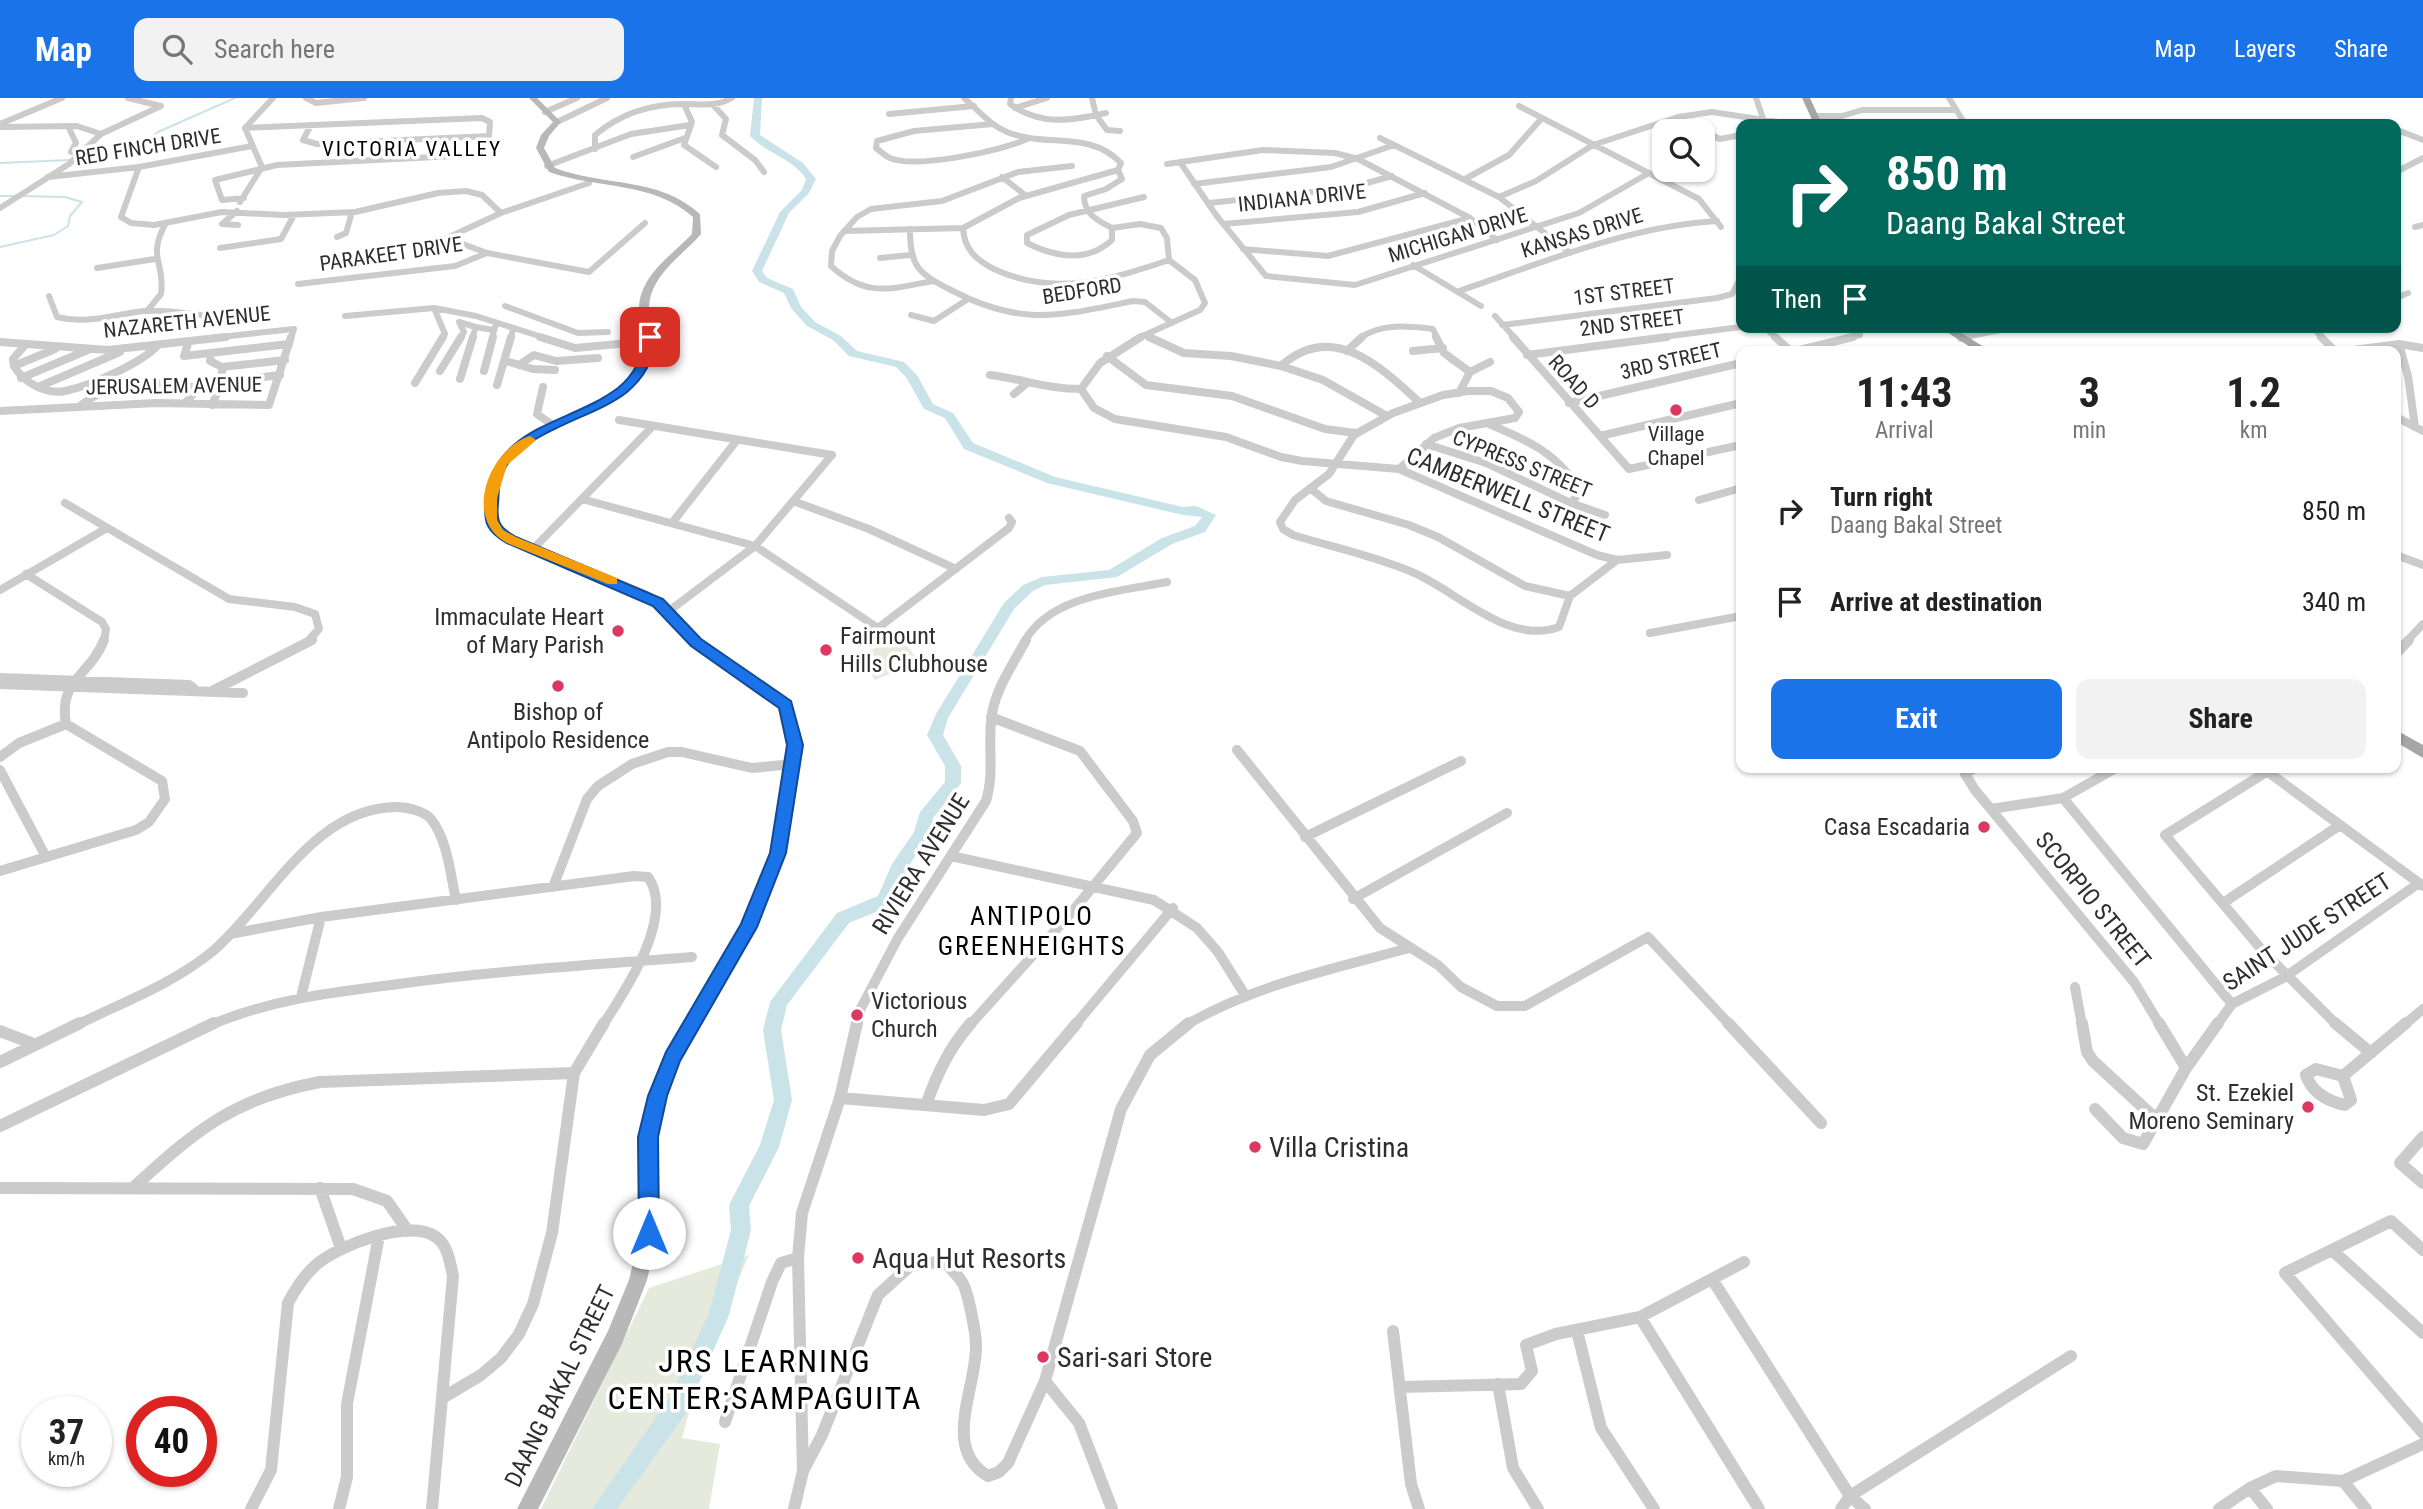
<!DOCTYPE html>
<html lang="en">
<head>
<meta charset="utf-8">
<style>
	:root { --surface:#fff; --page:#f2f2f2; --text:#222; --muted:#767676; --accent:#1a73e8 }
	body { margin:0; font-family:"Roboto Condensed",sans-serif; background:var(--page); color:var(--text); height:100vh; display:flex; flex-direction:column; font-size:26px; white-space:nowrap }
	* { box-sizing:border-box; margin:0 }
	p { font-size:23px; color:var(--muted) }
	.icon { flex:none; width:38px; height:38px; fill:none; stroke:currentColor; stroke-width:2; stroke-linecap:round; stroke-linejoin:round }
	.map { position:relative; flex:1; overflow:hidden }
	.drawer { position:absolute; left:1736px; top:248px; width:665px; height:427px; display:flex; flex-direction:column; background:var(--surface); border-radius:14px; box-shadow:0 2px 5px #0004 }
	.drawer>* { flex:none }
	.guide { position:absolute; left:1736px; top:21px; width:665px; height:214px; border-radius:14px; box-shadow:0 2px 5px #0004; background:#00695c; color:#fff; overflow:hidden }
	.controls { position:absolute; left:1652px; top:21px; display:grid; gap:14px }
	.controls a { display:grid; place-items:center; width:63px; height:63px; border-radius:14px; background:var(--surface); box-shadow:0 2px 5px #0004; font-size:35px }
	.speed { position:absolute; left:21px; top:1298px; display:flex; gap:14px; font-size:35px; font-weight:700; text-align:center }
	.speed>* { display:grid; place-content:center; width:91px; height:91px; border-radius:50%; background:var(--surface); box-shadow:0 2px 5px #0004; line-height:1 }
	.speed small { font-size:18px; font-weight:400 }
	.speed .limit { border:10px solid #d22; background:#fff; color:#111 }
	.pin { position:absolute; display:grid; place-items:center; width:60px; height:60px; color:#fff; margin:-30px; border-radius:14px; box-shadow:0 4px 10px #0006 }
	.me { position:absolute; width:77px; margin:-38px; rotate:0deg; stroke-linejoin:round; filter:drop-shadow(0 0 5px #0008) }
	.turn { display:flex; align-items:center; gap:24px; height:147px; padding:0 35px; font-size:32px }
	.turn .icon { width:91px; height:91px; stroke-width:2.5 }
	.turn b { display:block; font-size:49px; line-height:60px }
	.then { display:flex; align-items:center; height:66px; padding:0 35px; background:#0003; gap:14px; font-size:26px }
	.eta { display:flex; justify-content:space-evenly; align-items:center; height:119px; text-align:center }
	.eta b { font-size:42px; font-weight:700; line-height:49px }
	.button { display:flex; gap:14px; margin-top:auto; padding:14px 35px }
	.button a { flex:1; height:80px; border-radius:14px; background:var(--accent); color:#fff; font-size:28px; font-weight:700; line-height:80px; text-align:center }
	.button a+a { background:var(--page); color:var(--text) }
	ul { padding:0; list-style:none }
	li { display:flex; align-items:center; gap:21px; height:91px; padding:0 35px }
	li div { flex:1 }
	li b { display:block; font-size:26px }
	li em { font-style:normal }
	header { display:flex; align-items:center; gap:42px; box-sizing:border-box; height:98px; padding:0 35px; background:var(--accent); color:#fff }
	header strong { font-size:33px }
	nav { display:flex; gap:38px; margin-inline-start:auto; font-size:24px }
	.search { width:490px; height:63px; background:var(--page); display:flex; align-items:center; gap:18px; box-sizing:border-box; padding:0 24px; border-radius:14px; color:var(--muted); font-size:26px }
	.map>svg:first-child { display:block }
	.green { fill:#e6eadc }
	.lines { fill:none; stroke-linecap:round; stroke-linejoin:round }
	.stream { stroke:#c9e3e9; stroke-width:2 }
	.river { fill:#c9e3e9; fill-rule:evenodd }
	.street-far3 { stroke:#cbcbcb; stroke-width:6 }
	.street-far2 { stroke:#cbcbcb; stroke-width:8 }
	.street-far1 { stroke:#cbcbcb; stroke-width:10 }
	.street { stroke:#cbcbcb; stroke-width:12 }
	.secondary { fill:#b8b8b8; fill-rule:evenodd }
	.primary { fill:#a6a6a6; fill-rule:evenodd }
	.route { fill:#1a73e8; stroke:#114b97; stroke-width:2 }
	.slow { fill:#f59e0b }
	.poi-dot { fill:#db3963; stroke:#fff; stroke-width:2.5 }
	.labels { text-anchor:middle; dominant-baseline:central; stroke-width:7; stroke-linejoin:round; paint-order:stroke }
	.far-street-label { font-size:21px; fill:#2e2e2e; stroke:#fff }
	.far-neighbourhood-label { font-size:21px; letter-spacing:2px; fill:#000; stroke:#fff }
	.far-poi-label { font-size:21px; fill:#2e2e2e; stroke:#fff }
	.street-label { font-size:24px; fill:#2e2e2e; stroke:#fff }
	.poi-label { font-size:24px; fill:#2e2e2e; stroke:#fff; text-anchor:end }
	.neighbourhood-label { font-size:26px; letter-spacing:2px; fill:#000; stroke:#fff }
	.near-poi-label { font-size:28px; fill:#2e2e2e; stroke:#fff; text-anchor:start }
	.near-neighbourhood-label { font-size:32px; letter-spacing:2px; fill:#000; stroke:#fff }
</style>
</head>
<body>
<header>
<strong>Map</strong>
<div class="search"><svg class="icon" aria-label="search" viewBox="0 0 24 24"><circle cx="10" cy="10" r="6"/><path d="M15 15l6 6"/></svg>Search here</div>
<nav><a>Map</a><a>Layers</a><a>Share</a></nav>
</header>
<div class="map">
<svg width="2423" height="1411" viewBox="0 0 2423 1411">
	<rect width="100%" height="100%" fill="#fff"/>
	<!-- green -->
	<path class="green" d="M901,540L919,564L875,582L858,557Z
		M749,1157L703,1263L682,1340L720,1346L709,1411H541L649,1190Z"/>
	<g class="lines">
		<!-- stream -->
		<path class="stream" d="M77,61L130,53L158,34L235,0
			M0,65L70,62
			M0,98H16
			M0,149L54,137L68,128L70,118L82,104L65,99L22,98"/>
		<!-- river -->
		<path class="river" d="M754,0H762L760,37L803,65L816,81L809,95L789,115L762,173L767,180L793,191L801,209L815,224L841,238L857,253L904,264L917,277L933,306L953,315L973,345L1055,379L1183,409L1196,408L1216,417L1205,434L1172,446L1117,479L1045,487L1033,493L1014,511L948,620L943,637L961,668V685L933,720L930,735L905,774L890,808L849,825L787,907L781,932L792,1002L779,1049L749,1108L751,1132L729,1217L686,1315L617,1411H592L670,1299L709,1215L731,1132L729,1107L760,1047L774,1002L763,932L770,904L837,815L878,798L892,766L914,734L920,714L945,684V668L927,637L936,616L1004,505L1023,487L1042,479L1109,472L1162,440L1195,428L1202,419L1183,417L1047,385L964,351L945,320L924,311L906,279L896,269L849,258L833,242L807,228L791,210L784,195L759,184L752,173L780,114L802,92L806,81C793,60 767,56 750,38Z"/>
		<!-- street-far3 -->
		<path class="street-far3" d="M306,0L316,5L364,0
			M964,0C978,12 990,27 1007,34C1046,50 1090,32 1121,65L1118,72L1122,81L1106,91L1084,98C1084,116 1098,123 1112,130
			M1011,0L1010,6C1041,28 1070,23 1106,15
			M1092,0L1096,17L1107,32L1120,33
			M1756,0L1765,26
			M1949,0L1965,26
			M684,6L692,24L684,47L716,69
			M714,8L726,21L722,37L755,62L764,74
			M1519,8L1699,101L1721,129
			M1015,10L1047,0
			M545,14L577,0
			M889,16L974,8
			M1814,18H1842L1862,12H1955
			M557,24L607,0
			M1784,25L1818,26
			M0,26L62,0
			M993,26L914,33L877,43L876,50C880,53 885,58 890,60C915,71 1002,53 1027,41
			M311,27L303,42L317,46L489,38
			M68,28L76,45L71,54L81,56
			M0,29L77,28L101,36
			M1707,29L1702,33L1720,41L1741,37
			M2400,33L2423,42
			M101,36L161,8L128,0
			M1380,40L1499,99L1570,155
			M595,51V37C620,16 650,6 683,6C701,6 716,9 732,0
			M633,59L685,40
			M1180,64L1216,117L1266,178L1355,187L1579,115L1649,75
			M1167,66L1263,52L1335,55L1358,61L1470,120L1497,142
			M547,68L631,36L690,27
			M139,69L121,119L131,125L154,127L222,114L284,117L355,114L438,95L466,93L482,97L501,115
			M1118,72L1019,100L963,130C964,151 976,162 994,171C1053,199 1110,182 1169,162
			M2398,73L2423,60
			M48,79L139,69L252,48
			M1002,79L1025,97
			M1465,81L1509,57L1542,20
			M589,85L501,115L447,140L487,155L589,174L645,125
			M1194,86L1331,69L1394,47
			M1499,99L1536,83L1593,47L1678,19L1712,14L1791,26
			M244,100L222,102L215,82L277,67L475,57L489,38L490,24L482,20L245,30
			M240,104L262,69L245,30L273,0
			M1209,105L1349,90L1392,78
			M0,110L69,66L101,36
			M237,113L222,126L238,127
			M1223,126L1358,114L1425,95
			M2415,129L2423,127
			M1112,130L1140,126L1161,130L1167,140L1169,162L1195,182L1205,205L1200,212L1138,240
			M1112,130V142C1087,165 1055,159 1027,145V137L1069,117L1144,99
			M910,131C910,169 918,175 951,192C1021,229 1059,218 1133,203L1145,204L1172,225
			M844,133L963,130
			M337,139L346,135L352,114
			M220,150L281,141L294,117
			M1243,151L1328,158L1470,120
			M880,160L910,157
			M1413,167L1481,208
			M97,170L155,161
			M933,183C890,191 866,200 831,168L832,153L840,138L857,119L871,111L942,103L1018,74L1072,68
			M298,186L455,168L487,155
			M1459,193C1542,165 1629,128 1717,123
			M49,198L57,219C88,227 114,216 145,213C166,211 189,216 211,218
			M2396,200L2408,195
			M505,208L578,235L608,234
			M434,210L445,236L442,240
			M147,213L161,196C166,165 146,160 166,125
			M911,217L934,223L968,201
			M345,218L434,210L476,218L545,240
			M1495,218L1515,240
			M1502,227L1717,200L1732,196L1741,179
			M1764,229L1777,240
			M2312,229L2323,240
			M1146,237L1153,240
			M211,240L294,231L291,240
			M460,240L464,234L459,224L476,229
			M472,240L476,229L493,232
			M492,240L496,226
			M511,240L513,230
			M1360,240C1381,225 1408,228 1433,231L1437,240
			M1654,240L1741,229
			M1846,240L1860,237
			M1961,240L2000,232L2119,229"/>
		<!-- street-far2 -->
		<path class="street-far2" d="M540,239L575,250L650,243
			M1141,239L1100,265L1081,291L1094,310L1115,321L1226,339L1281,359L1302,363L1399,371L1597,457L1617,462L1667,457
			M1149,239L1184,255L1231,258L1281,268L1323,282L1385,317
			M1436,239L1444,255L1470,274
			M1513,239L1629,371L1741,347
			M1775,239L1792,254
			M2321,239L2336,254
			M1961,240L1966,239
			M189,243L184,258L289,246
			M0,244L108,252L226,239
			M2399,246L2408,278L2415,329
			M55,251L14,268C23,284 46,297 65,293C90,288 142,265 158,247
			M1347,253L1362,239
			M1413,253L1443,250
			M1791,254L1853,239
			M2338,254L2399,246L2423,250
			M211,256L210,263L222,269V284L212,307
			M1527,257L1667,239
			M1107,258L1146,287L1232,298L1325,331L1356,335
			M506,263L533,271L555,272
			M519,267L534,257L556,263L598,260
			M14,268L13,261L26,246
			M1281,268C1331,223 1378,266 1418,303
			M222,269L285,262
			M440,273L461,239
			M484,273L493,239
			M990,277C1023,281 1047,291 1081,291
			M21,280L88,252
			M460,281L473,239
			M222,284L280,277
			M415,285L443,239
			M497,287L511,239
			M38,289L120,254
			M543,289L537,316L554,328
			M1459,295L1470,274L1490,264
			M1014,296L1026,286
			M1569,305L1741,265
			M80,308C111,282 161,283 199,290L185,305
			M0,313L156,305L269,307L291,239
			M2396,319L2423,333
			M619,322L832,357
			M1489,326C1527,342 1560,356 1580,394L1571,405
			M1600,338L1741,305
			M1426,346L1486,365L1571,405L1605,417
			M1399,371L1434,340L1459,330L1515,320L1519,314L1508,300L1491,293H1468L1443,297L1393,315L1354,337L1329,376L1295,402L1280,424L1283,431L1293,437C1332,449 1374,458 1412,474C1456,492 1508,548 1559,529L1570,498L1617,462
			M1310,390L1326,403L1409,427L1438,439L1525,488L1570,498
			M582,401L755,448L878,530L1009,430L1012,424L1009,420
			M1699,402L1741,390
			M793,403L869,431L956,471
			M65,405L229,501L295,509L315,516L319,531L308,543
			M672,425L737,342
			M533,451L653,328
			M2396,457L2423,467
			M26,476L102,524L106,531L104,543
			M0,492L107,430
			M669,513L755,448L832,357
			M1650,535L1741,518
			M1025,543C1050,497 1122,493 1167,484
			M2407,543L2423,526"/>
		<!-- street-far1 -->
		<path class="street-far1" d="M2396,556L2409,542
			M0,580L189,587L194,591
			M0,586L243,595
			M214,592L312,542
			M1237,652L1380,830L1438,867L1461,889L1497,908H1525L1648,839L1730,927
			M0,659L19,645L66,626
			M1974,670L1965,676L1975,692L2134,884L2160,927
			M2264,671L2423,788
			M0,672L46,759
			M2268,673L2165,737L2262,852L2337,927
			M2063,700L2232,906
			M1991,711L2063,700L2116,670
			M1305,739L1461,663
			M951,758L1154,802L1197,830L1218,854L1245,897
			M0,773L136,732L149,724L165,701L162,683L66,626C58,581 91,577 104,542
			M553,789L587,701L598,688L632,666L668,654H682L752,670L794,666
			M1353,801L1507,715
			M2223,805L2340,727
			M230,836L321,819L634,778L648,779C676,818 625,893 603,927
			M2075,889L2082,927
			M301,899L321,819
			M77,927C123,904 173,886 213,853C269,805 313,709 397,709C407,709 424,713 431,721C448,743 450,775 456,802
			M210,927C271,902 326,895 391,887C490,873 592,867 692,859
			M857,927L861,910L898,840L986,703C995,674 987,645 992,616C996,590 1014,565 1026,542
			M970,927L1072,814L1137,735L1133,723L1080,653L991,619
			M1075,927L1173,810
			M1186,927C1254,887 1333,871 1409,850
			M2217,927L2232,906L2285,879L2419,785
			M2404,927L2423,911"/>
		<!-- street -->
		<path class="street" d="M1728,925L1821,1025
			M2082,925L2087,954L2093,963L2156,1021
			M2159,925L2186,970
			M2335,925L2371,955
			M0,933L34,946
			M0,964L80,925
			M2316,971L2343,978L2351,1002L2345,1007C2327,1003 2312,995 2306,977Z
			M2343,978L2406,925
			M840,1000L984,1012L1009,1006L1077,925
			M926,1007C937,976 949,950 971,925
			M2095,1011L2123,1040L2143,1046L2186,970L2218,925
			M0,1028L214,925
			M2423,1039L2400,1065L2423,1085
			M0,1090L353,1091L387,1103L408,1133
			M133,1090C196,1032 234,1000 320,984L574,975
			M320,1090L341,1150
			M2332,1152L2423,1235
			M2423,1152L2391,1123L2285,1175L2423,1335
			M1712,1181L1850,1398L1865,1411
			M1640,1219L1759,1411
			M1393,1233L1411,1386L1419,1411
			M1577,1233L1601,1330L1654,1411
			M1045,1283L1079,1325L1112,1411
			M1498,1286L1513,1370L1538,1411
			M1401,1289L1521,1286L1532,1273L1526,1247L1556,1236L1640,1219L1744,1164
			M444,1299L481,1277L501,1260L519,1236L533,1206L552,1135L574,975L604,925
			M725,1324L772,1184L781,1165L798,1160
			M803,1373L822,1337L878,1197L910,1168L944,1163C950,1170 957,1176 962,1184C968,1193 976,1235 976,1247C977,1289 941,1351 988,1378L999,1374L1008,1365L1045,1283L1121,1011L1150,957L1189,925
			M2343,1383L2423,1346
			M2250,1390L2267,1411
			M251,1411L271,1372L288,1205C296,1190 305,1176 317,1166C340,1147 409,1120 436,1139C448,1147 450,1165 453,1178L432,1411
			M339,1411L347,1379V1306L379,1138
			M794,1411L803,1373L798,1160L802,1115L840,1000L857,925
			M1841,1411L1850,1398L2071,1258
			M2219,1411L2250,1390L2276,1378L2343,1383L2366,1411"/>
		<!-- secondary -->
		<path class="secondary" d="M529,0H537L561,24L549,38L544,50L555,70C605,89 658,78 700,116L701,136C684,156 659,171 651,197C642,228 664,249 641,279C609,323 519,328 501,379C499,385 498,393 497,400C493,418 500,430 515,439L648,493L673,510L700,541L791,604L802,647L785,755L753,833L679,963L666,998L656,1039L658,1135L647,1182L622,1246L538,1411H517L608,1233L629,1182L640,1135V1039L650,998L664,960L741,827L771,755L788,647L780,609L692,547L665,516L640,499L507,445C490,435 482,420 485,400C501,312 593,333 634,275C652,249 633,224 641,197C649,171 674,155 692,136L693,119C653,83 597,91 549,74L536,50L541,37L553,24Z"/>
		<!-- primary -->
		<path class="primary" d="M1802,0H1810L1822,26H1814Z
			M1939,229H1952L1992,254H1978Z
			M2396,632L2423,647V660L2396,644Z"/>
	</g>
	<!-- route -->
	<path class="route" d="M650,235L656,239C654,261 645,279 627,294C594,321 515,334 501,379C498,387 499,398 498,406C496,424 500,430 516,439L663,501L701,541L791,603L803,647L786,755L757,829L680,963L667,998L658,1039L659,1135L656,1142L649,1145L642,1142L639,1135L638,1039L648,998L666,954L741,826L770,755L787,647L779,610L691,548L653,508L507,445C487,434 483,424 486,402C494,327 569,327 618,290C635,276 643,259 644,239Z"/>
	<!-- slow -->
	<path class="slow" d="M530,338L536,342L534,344L507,367L497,400V422L503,432L516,439L617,480V486H608L507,445C462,421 489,351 530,338Z"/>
	<!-- markers -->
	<g class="poi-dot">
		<circle cx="1676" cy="312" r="7"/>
		<circle cx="618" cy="533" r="7"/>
		<circle cx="826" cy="552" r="7"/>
		<circle cx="558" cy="588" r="7"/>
		<circle cx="1984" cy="729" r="7"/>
		<circle cx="857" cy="917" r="7"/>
		<circle cx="2308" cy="1009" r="7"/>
		<circle cx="1255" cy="1049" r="7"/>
		<circle cx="858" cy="1160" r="7"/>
		<circle cx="1043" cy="1259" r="7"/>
	</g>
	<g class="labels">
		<!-- far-street labels -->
		<g class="far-street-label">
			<text transform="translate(148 49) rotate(-9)">RED FINCH DRIVE</text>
			<text transform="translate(1302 100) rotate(-6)">INDIANA DRIVE</text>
			<text transform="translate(1582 135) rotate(-17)">KANSAS DRIVE</text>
			<text transform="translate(1458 137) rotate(-17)">MICHIGAN DRIVE</text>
			<text transform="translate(391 156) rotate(-8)">PARAKEET DRIVE</text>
			<text transform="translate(1082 193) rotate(-9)">BEDFORD</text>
			<text transform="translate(1624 194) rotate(-7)">1ST STREET</text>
			<text transform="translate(187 224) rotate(-6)">NAZARETH AVENUE</text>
			<text transform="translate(1632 225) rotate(-7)">2ND STREET</text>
			<text transform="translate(1671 263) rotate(-13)">3RD STREET</text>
			<text transform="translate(1574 284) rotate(48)">ROAD D</text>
			<text transform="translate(174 288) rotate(-1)">JERUSALEM AVENUE</text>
			<text transform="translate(1522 366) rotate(22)">CYPRESS STREET</text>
		</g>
		<!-- far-neighbourhood labels -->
		<g class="far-neighbourhood-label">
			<text x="412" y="51">VICTORIA VALLEY</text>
		</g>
		<!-- far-poi labels -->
		<g class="far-poi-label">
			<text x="1676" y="336">Village<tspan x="1676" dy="24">Chapel</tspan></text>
		</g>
		<!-- street labels -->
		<g class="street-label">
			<text transform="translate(1508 397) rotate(22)">CAMBERWELL STREET</text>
			<text transform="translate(921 766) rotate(-58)">RIVIERA AVENUE</text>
			<text transform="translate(2093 802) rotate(51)">SCORPIO STREET</text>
			<text transform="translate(2307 834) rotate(-33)">SAINT JUDE STREET</text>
			<text transform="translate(560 1288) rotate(-64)">DAANG BAKAL STREET</text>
		</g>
		<!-- poi labels -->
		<g class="poi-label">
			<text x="604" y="519">Immaculate Heart<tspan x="604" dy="28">of Mary Parish</tspan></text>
			<text x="840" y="538" text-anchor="start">Fairmount<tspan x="840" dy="28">Hills Clubhouse</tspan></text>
			<text x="558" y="614" text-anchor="middle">Bishop of<tspan x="558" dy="28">Antipolo Residence</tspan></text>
			<text x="1970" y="729">Casa Escadaria</text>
			<text x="871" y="903" text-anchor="start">Victorious<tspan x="871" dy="28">Church</tspan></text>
			<text x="2294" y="995">St. Ezekiel<tspan x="2294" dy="28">Moreno Seminary</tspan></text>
		</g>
		<!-- neighbourhood labels -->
		<g class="neighbourhood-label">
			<text x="1032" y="818">ANTIPOLO<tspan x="1032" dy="30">GREENHEIGHTS</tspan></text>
		</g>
		<!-- near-poi labels -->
		<g class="near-poi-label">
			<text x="1269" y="1049">Villa Cristina</text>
			<text x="872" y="1160">Aqua Hut Resorts</text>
			<text x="1057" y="1259">Sari-sari Store</text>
		</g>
		<!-- near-neighbourhood labels -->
		<g class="near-neighbourhood-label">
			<text x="765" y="1263">JRS LEARNING<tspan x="765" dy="37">CENTER;SAMPAGUITA</tspan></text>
		</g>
	</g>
</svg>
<div class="controls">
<a><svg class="icon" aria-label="search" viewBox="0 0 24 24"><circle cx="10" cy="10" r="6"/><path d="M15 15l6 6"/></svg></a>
</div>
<div class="speed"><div>37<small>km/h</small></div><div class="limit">40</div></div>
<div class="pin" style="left:650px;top:239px;background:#d93025"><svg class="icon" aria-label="arrive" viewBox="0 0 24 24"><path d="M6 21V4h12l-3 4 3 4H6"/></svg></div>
<svg class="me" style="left:649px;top:1135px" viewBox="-20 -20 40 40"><circle r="19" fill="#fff"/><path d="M0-13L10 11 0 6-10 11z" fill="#1a73e8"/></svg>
<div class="guide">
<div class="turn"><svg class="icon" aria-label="right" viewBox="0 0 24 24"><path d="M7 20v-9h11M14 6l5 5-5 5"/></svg><div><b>850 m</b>Daang Bakal Street</div></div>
<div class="then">Then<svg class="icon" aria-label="arrive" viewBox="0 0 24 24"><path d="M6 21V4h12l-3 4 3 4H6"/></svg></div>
</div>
<section class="drawer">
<div class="eta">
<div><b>11:43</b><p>Arrival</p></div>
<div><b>3</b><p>min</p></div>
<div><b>1.2</b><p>km</p></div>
</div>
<ul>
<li><svg class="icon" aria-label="right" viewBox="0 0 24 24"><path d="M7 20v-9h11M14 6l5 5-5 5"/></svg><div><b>Turn right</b><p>Daang Bakal Street</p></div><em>850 m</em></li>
<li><svg class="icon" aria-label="arrive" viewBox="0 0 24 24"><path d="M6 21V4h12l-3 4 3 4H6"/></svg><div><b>Arrive at destination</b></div><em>340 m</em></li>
</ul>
<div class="button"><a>Exit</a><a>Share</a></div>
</section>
</div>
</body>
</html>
